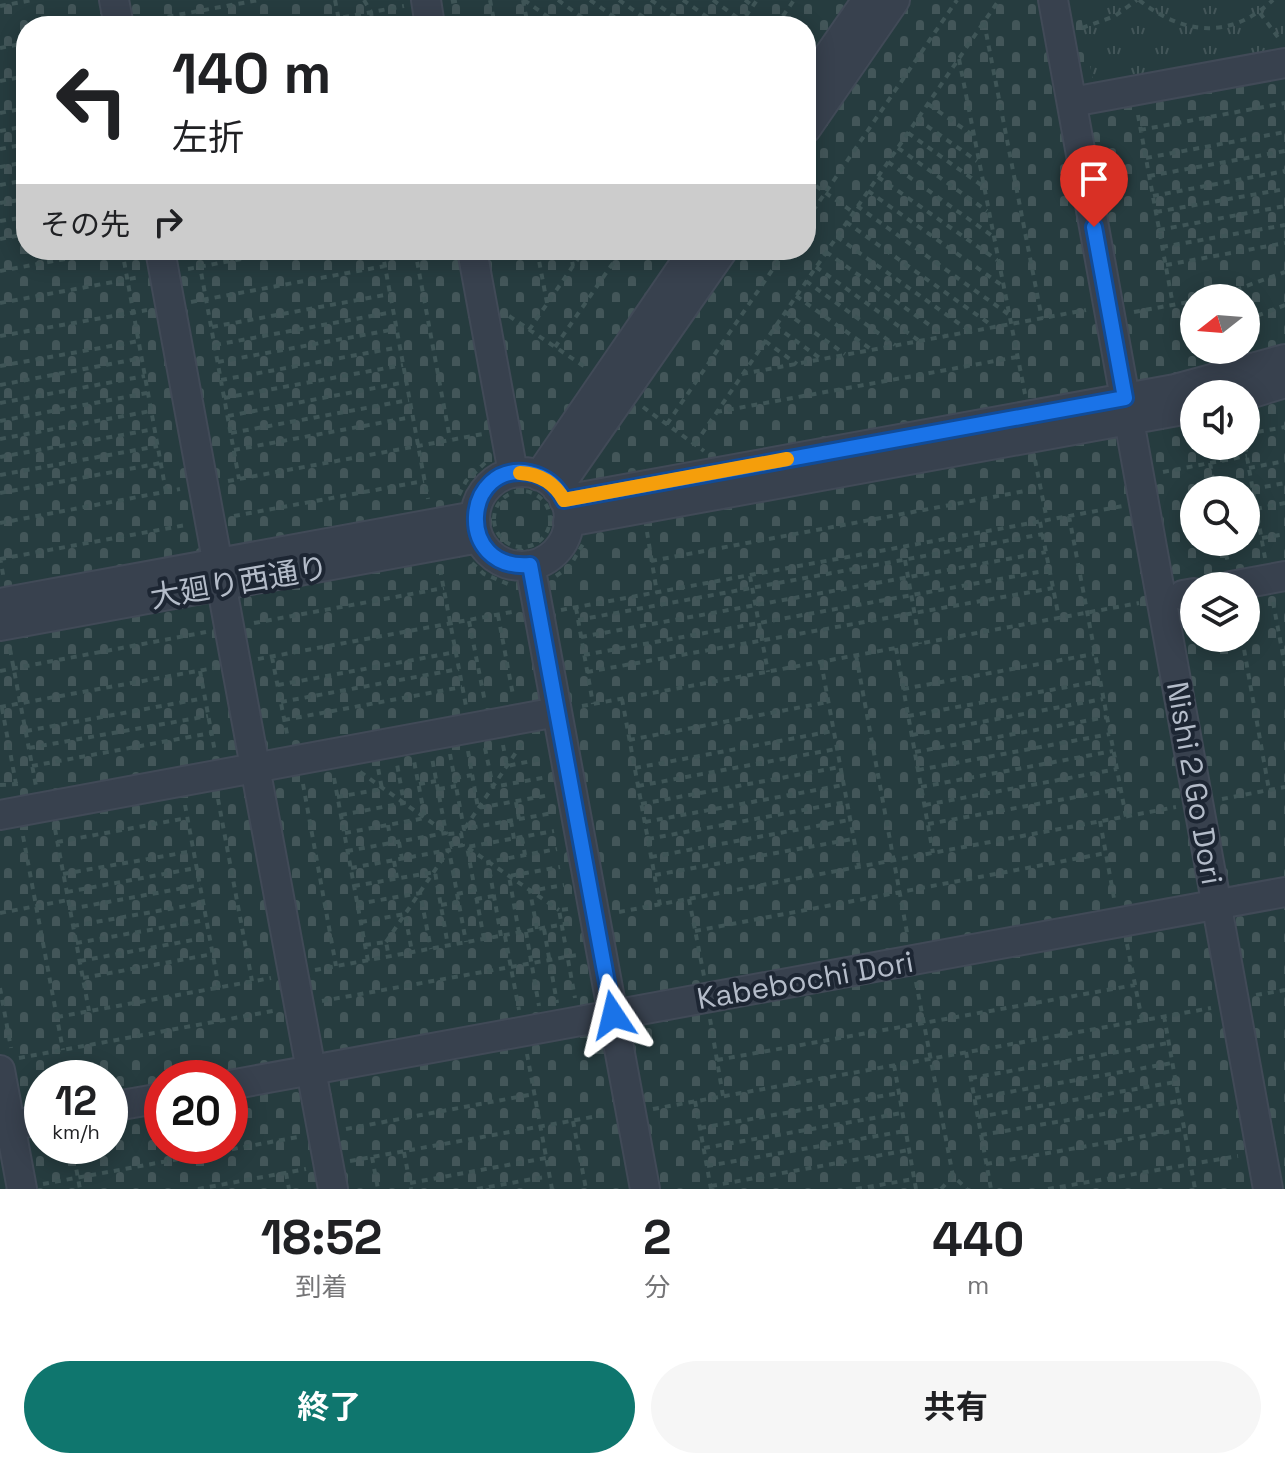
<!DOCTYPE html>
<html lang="ja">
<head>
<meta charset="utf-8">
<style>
	:root { --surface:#fff; --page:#f6f6f6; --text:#202124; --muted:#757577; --accent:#0f766e }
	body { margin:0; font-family:"Space Grotesk","Noto Sans JP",sans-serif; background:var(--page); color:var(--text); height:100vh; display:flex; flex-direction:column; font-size:30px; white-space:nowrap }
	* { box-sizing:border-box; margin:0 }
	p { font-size:26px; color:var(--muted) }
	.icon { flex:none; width:44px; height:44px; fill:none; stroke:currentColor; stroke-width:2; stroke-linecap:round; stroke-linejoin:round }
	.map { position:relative; height:1189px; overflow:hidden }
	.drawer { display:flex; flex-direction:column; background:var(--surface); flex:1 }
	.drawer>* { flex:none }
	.banner { position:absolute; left:16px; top:16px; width:800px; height:244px; border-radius:32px; box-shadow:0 4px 20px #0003; background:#fff; color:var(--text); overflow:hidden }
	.needle { width:52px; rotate:253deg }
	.fabs { position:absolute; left:1180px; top:284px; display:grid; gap:16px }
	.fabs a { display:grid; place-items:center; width:80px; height:80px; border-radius:50%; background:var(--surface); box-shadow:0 4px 20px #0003; font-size:40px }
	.speed { position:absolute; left:24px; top:1060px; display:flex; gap:16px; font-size:40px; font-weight:700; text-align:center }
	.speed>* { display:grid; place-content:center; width:104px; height:104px; border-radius:50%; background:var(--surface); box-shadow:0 4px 20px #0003; line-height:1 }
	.speed small { font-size:20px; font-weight:400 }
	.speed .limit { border:12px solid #d22; background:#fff; color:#111 }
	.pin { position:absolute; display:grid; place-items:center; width:68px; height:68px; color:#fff; margin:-82px -34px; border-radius:50% 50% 50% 0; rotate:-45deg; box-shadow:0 0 8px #0007 }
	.pin .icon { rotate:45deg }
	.me { position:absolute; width:88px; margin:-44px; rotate:350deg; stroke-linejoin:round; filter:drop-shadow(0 0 6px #0008) }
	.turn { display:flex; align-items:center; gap:28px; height:168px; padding:0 24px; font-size:36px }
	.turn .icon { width:104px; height:104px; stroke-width:2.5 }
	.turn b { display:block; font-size:56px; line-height:68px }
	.then { display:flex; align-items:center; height:76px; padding:0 24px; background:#0003; gap:16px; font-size:30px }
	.eta { display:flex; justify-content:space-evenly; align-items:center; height:136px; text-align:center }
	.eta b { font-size:48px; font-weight:700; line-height:56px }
	.button { display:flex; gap:16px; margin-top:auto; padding:16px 24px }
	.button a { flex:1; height:92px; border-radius:48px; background:var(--accent); color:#fff; font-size:32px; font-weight:700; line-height:92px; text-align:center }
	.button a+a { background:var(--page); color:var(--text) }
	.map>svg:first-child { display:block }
	.cemetery { fill:url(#cemetery-stones); fill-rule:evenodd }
	.park { fill:url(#park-tufts) }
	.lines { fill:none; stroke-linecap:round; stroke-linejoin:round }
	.minor-casing { stroke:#414a57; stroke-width:32 }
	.path { stroke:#3f5557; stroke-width:4; stroke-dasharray:6 6; stroke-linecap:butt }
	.minor { stroke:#38414e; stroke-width:28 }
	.route-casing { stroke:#114b97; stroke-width:20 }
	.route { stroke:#1a73e8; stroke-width:14 }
	.slow { stroke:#f59e0b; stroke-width:14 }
	.labels { text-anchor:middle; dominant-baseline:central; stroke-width:8; stroke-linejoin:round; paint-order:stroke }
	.street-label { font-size:30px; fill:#b4bcc9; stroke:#1d2633 }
</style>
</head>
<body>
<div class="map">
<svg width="1285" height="1189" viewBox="0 0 1285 1189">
	<defs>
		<pattern id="cemetery-stones" width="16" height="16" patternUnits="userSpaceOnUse" patternTransform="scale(2)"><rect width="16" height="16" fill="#263c3f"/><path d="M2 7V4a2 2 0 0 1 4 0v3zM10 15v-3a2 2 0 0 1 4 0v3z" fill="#435659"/></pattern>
		<pattern id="park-tufts" width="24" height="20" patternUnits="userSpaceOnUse" patternTransform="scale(2)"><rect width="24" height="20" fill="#263c3f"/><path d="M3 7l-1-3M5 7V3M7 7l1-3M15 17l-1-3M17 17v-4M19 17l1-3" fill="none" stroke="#435659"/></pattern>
	</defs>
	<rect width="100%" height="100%" fill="#242f3e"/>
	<!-- cemetery -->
	<path class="cemetery" d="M0,0H1285V1189H0ZM26,26H806V250H26ZM1194,298H1246V350H1194ZM1194,394H1246V446H1194ZM1194,490H1246V542H1194ZM1194,586H1246V638H1194ZM42,1078H110V1146H42ZM162,1078H230V1146H162Z"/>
	<!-- park -->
	<path class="park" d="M1078,0H1285V51L1094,86Z"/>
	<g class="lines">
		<defs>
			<path id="minor" d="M114,0L119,26
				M426,0L430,26
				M1053,0L1268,1189
				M806,88L867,0
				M1072,102L1285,63
				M806,129L895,0
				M160,250L215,549
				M472,250L513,473
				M1246,395L1285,383
				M475 519a47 47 0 1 1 94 0a47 47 0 1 1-94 0Z
				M539,476L694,250
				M557,489L723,250
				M564,500L1175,389L1285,359
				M568,522L1194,408
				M530,565L645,1189
				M1231,586L1285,576
				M1183,595L1194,593
				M224,599L333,1189
				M0,603L475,516
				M0,626L479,538
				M0,815L557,712
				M0,1070L22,1189
				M230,1085L1285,892
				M110,1107L162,1098
				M0,1127L42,1120"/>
		</defs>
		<!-- minor casing -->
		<use href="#minor" class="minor-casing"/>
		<!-- path -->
		<path class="path" d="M335,0L340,26
			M364,0L371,12L373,26
			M490,0L495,26
			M523,0L528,26
			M524,0L561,26
			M558,0L594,26
			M590,0L627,26
			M619,0L656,26
			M651,0L688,26
			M683,0L720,26
			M713,0L742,21
			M745,0L753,6
			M1139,0C1183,35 1230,40 1273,0
			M451,2L461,0
			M0,6L33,0
			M1260,13L1280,40
			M144,21L259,0
			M984,22L1042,319
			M296,26L404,6
			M739,26L757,0
			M776,26L794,0
			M1082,28L1115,16L1137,0
			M0,48L26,43
			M959,59L1025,394
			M0,81L26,76
			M928,104L974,136
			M0,113L26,108
			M1138,115L1173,305
			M917,119L977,161
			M1140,130L1285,103
			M0,131L26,126
			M908,133L984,187
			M898,148L987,211
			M0,149L26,144
			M1146,158L1285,132
			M888,162L994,237
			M0,167L26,162
			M1149,176L1285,151
			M878,177L997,260
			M806,179L853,212
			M0,185L26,180
			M868,191L1003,286
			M1153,196L1285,171
			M0,203L26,199
			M857,206L1008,314
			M1156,212L1285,189
			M0,221L26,217
			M806,221L957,0
			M846,222L994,327
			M1159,230L1285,206
			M837,237L971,332
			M0,239L26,234
			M1162,247L1285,225
			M122,250L166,492
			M197,250L239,479
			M382,250L428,499
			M415,250L450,439
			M537,250L547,303
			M570,250L573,266
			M826,252L945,336
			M1166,265L1285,243
			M816,267L918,340
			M188,269L288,250
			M0,271L113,250
			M806,281L895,345
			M796,296L872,350
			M1213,298L1285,272
			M191,302L385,266
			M0,303L140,277
			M785,312L845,354
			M1134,312L1194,301
			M509,316L585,367
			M1246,320L1285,305
			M775,326L821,359
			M212,327L390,294
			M529,330L584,250
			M0,336L147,310
			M765,341L797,364
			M215,345L393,312
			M555,347L622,250
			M218,362L396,329
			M0,366L139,341
			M742,374L1086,310
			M221,380L400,347
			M0,385L142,358
			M224,398L403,365
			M0,403L145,376
			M643,407L704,451
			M716,412L1017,357
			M228,416L406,382
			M0,421L147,393
			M667,424L786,250
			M231,433L409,400
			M1246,434L1285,427
			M0,439L151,411
			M695,444L999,0
			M1245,446L1265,558
			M234,450L412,417
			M0,457L155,429
			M1035,460L1047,520
			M1210,463L1215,490
			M1249,468L1285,461
			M1163,472L1247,456
			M0,475L158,446
			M228,481L483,434
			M1253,489L1285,483
			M494 519a28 28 0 1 1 56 0a28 28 0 1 1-56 0Z
			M0,493L161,463
			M459,495L466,481L486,462
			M1256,509L1285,503
			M234,516L424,481
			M1069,516L1126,817
			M1040,522L1059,618
			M0,523L180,489
			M647,532L657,593
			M1262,538L1285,534
			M1224,542L1228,564
			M0,557L4,580
			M0,559L186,525
			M905,560L920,644
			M651,561L1041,488
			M472,563L484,574L508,584
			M440,569L466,706
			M556,576L570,566L583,544
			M750,576L768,672
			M1273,602L1285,666
			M576,608L593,704
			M561,610L1123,506
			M498,615L513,695
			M578,620L1043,534
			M469,621L485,702
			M254,623L444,588
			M581,637L1046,552
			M1242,638L1269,790
			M896,648L933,853
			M10,649L36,786
			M584,655L1049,570
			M856,655L908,938
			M272,657L288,739
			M258,659L517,611
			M821,662L859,867
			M0,671L206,632
			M200,671L215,752
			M587,672L1053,588
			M278,685L456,652
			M903,689L1094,654
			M622,699L660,905
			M281,702L459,669
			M582,706L1139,603
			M0,707L214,668
			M2,708L16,784
			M908,716L1100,681
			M284,720L462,687
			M26,731L205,698
			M912,735L1103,699
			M629,740L828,702
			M503,745L507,766L541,759
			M29,748L208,716
			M485,748L493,787L547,777
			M468,751L478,808L550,795
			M915,752L1107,717
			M450,754L464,829L553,813
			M32,766L211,733
			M635,768L833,731
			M918,770L1110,734
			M360,772L448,834L461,833L463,845L452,847L449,835
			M334,778L368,961
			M455,778L472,775
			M303,784L336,966
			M419,784L436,781
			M0,785L19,784
			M638,786L836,749
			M921,787L1113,751
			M439,789L456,786
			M337,797L382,789L378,768
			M218,799L252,981
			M1222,799L1285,787
			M516,802L519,819
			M641,804L840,767
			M185,805L219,988
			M925,805L1117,769
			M341,815L404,803L397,764
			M511,821L514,839
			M1100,821L1114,898
			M645,822L843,785
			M928,824L1120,789
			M388,825L391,843
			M465,828L523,742
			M55,829L89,1011
			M345,833L425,818L414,761
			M23,836L63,1050
			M522,838L525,855
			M648,839L846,802
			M57,842L187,818
			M399,842L402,859
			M468,848L559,910
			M347,851L446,833L432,758
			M651,857L849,820
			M394,861L397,878
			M351,868L449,850L466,942
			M63,874L193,851
			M655,875L853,839
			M354,886L435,872L448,946
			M67,892L196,868
			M457,894L475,890
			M476,899L494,896
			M689,899L704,976
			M357,904L420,893L431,949
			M441,905L458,902
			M70,909L200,885
			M568,909L559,910L575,998
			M619,912L1176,807
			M0,913L68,900
			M361,922L405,914L412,952
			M73,926L203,903
			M537,929L530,891L564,885
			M544,929L557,1003
			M695,931L1106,853
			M526,932L539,1006
			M519,933L509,876L560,867
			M501,936L488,862L557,849
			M505,936L519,1010
			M484,939L467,847L554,831
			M386,942L448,851
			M76,943L206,920
			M1127,944L1142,1020
			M365,945L386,942L389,957
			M80,961L209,937
			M315,970L570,923
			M83,978L213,954
			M916,982L953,1176
			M0,988L11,1048
			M1256,995L1285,990
			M322,1001L577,955
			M1164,1016L1195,1189
			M57,1017L271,978
			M710,1019L723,1096
			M966,1052L991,1189
			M527,1054L552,1189
			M19,1058L278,1010
			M717,1060L1135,985
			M894,1065L916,1189
			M182,1078L211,1073
			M971,1078L1168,1043
			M975,1098L1172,1063
			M695,1101L711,1189
			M653,1109L1211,1008
			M978,1117L1175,1082
			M573,1121L586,1189
			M700,1128L899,1093
			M346,1129L534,1094
			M981,1135L1179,1101
			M72,1146L80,1189
			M704,1148L902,1113
			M404,1152L411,1189
			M372,1157L378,1189
			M350,1161L609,1114
			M986,1164L1184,1129
			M707,1166L905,1131
			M286,1173L289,1189
			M410,1183L546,1158
			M43,1184L298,1137
			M711,1186L909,1150
			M198,1189L306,1169
			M477,1189L550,1176
			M856,1189L914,1179
			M941,1189L953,1176L967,1189
			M1048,1189L1238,1156"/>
		<!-- minor -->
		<use href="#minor" class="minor"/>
	</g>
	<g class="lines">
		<defs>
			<path id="route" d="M613,1015L530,565C453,571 463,460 530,473C545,476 557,486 564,500L1125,398L1094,227"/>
		</defs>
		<!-- route casing -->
		<use href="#route" class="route-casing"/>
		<!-- route -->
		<use href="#route" class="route"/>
		<!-- slow -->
		<path class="slow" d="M520,473C539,474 554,482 564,500L787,459"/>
	</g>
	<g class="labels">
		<!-- street labels -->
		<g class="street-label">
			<text transform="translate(239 582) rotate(-10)">大廻り西通り</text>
			<text transform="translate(1195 783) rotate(80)">Nishi 2 Go Dori</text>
			<text transform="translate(805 980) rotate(-10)">Kabebochi Dori</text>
		</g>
	</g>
</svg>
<div class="fabs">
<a><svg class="needle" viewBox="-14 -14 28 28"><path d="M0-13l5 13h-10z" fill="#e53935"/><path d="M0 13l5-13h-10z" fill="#757577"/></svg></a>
<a><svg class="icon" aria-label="sound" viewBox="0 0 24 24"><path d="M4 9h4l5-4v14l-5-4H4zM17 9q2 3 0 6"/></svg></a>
<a><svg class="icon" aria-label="search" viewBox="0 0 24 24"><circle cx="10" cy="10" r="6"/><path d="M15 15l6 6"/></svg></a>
<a><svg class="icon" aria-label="layers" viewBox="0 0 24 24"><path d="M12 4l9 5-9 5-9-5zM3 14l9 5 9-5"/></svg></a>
</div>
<div class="speed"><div>12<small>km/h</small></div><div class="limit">20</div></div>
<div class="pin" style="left:1094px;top:227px;background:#d93025"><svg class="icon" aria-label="arrive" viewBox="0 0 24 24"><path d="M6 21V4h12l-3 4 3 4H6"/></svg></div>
<svg class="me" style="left:613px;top:1015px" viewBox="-20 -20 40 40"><path d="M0-17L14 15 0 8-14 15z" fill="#1a73e8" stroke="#fff" stroke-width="4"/></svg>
<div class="banner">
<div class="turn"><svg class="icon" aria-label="left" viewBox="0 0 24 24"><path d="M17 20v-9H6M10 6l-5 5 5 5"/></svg><div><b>140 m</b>左折</div></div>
<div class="then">その先<svg class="icon" aria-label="right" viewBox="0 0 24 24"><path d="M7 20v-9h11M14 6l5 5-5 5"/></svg></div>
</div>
</div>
<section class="drawer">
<div class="eta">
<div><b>18:52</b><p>到着</p></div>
<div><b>2</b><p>分</p></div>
<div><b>440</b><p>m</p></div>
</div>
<div class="button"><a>終了</a><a>共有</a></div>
</section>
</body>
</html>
